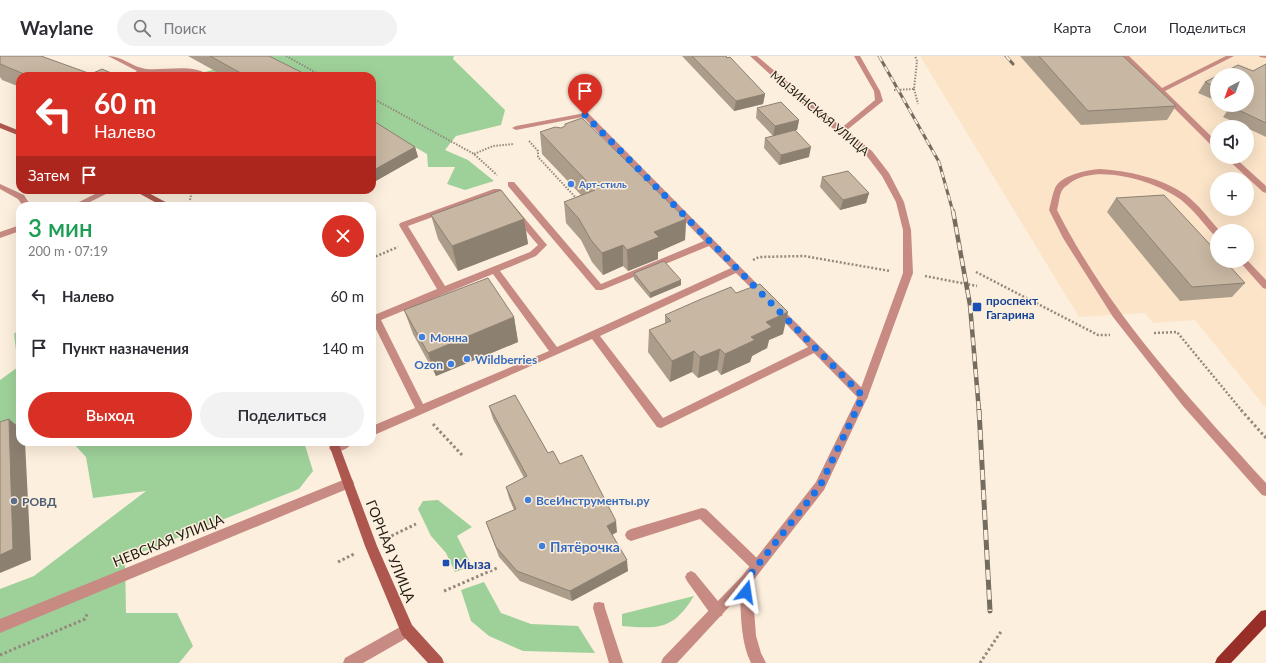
<!DOCTYPE html>
<html lang="ru">
<head>
<meta charset="utf-8">
<style>
	:root { --surface:#fff; --page:#f2f2f3; --text:#2b2b33; --muted:#7c7c81; --line:#e1e1e2; --accent:#d93025 }
	body { margin:0; font-family:Lato,sans-serif; background:var(--page); color:var(--text); height:100vh; display:flex; flex-direction:column; font-size:15px; white-space:nowrap }
	* { box-sizing:border-box; margin:0 }
	p { font-size:13px; color:var(--muted) }
	.icon { flex:none; width:22px; height:22px; fill:none; stroke:currentColor; stroke-width:2; stroke-linecap:round; stroke-linejoin:round }
	.map { position:relative; flex:1; overflow:hidden }
	.sheet { position:absolute; left:16px; top:146px; width:360px; height:244px; display:flex; flex-direction:column; background:var(--surface); border-radius:12px; box-shadow:0 4px 16px #0002 }
	.sheet>* { flex:none }
	.guide { position:absolute; left:16px; top:16px; width:360px; height:122px; border-radius:12px; box-shadow:0 4px 16px #0002; background:#d93025; color:#fff; overflow:hidden }
	.needle { width:26px; rotate:221deg }
	.buttons { position:absolute; left:1210px; top:12px; display:grid; gap:8px }
	.buttons a { display:grid; place-items:center; width:44px; height:44px; border-radius:50%; background:var(--surface); box-shadow:0 4px 16px #0002; font-size:20px }
	.pin { position:absolute; display:grid; place-items:center; width:34px; height:34px; color:#fff; margin:-41px -17px; border-radius:50% 50% 50% 0; rotate:-45deg; box-shadow:0 0 4px #0007 }
	.pin .icon { rotate:45deg }
	.me { position:absolute; width:44px; margin:-22px; rotate:15deg; stroke-linejoin:round; filter:drop-shadow(0 0 3px #0008) }
	.turn { display:flex; align-items:center; gap:14px; height:84px; padding:0 12px; font-size:18px }
	.turn .icon { width:52px; height:52px; stroke-width:2.5 }
	.turn b { display:block; font-size:28px; line-height:34px }
	.then { display:flex; align-items:center; height:38px; padding:0 12px; background:#0003; gap:8px; font-size:15px }
	.round { display:grid; place-items:center; flex:none; width:42px; height:42px; border-radius:21px; background:var(--page) }
	.headline { display:flex; align-items:center; justify-content:space-between; height:68px; padding:0 12px }
	h1 { font-size:24px; font-weight:600; line-height:30px; color:#1e9e55 }
	.cta { display:flex; gap:8px; margin-top:auto; padding:8px 12px }
	.cta a { flex:1; height:46px; border-radius:24px; background:var(--accent); color:#fff; font-size:16px; font-weight:600; line-height:46px; text-align:center }
	.cta a+a { background:var(--page); color:var(--text) }
	ul { padding:0; list-style:none }
	li { display:flex; align-items:center; gap:12px; height:52px; padding:0 12px }
	li div { flex:1 }
	li b { display:block; font-size:15px }
	li em { font-style:normal }
	header { display:flex; align-items:center; gap:24px; box-sizing:border-box; height:56px; padding:0 20px; background:var(--surface); border-bottom:1px solid var(--line) }
	header strong { font-size:19px }
	nav { display:flex; gap:22px; margin-inline-start:auto; font-size:14px }
	.search { width:280px; height:36px; background:var(--page); display:flex; align-items:center; gap:10px; box-sizing:border-box; padding:0 14px; border-radius:22px; color:var(--muted); font-size:15px }
	.map>svg:first-child { display:block }
	.built { fill:#fbe4c8; fill-rule:evenodd }
	.green { fill:#9ed19a }
	.lines { fill:none; stroke-linecap:round; stroke-linejoin:round }
	.path-far2 { stroke:#94897c; stroke-width:2; stroke-dasharray:1.5 1.5; stroke-linecap:butt }
	.path-far1 { stroke:#94897c; stroke-width:2.5; stroke-dasharray:2 2; stroke-linecap:butt }
	.path { stroke:#94897c; stroke-width:3; stroke-dasharray:2.5 2.5; stroke-linecap:butt }
	.service { fill:#c78b83; fill-rule:evenodd }
	.minor { fill:#c78b83; fill-rule:evenodd }
	.secondary { fill:#ad574f; fill-rule:evenodd }
	.primary { fill:#972e28; fill-rule:evenodd }
	.rail-far2-casing { stroke:#756c60; stroke-width:3 }
	.rail-far1-casing { stroke:#756c60; stroke-width:4.5 }
	.rail-casing { stroke:#756c60; stroke-width:5 }
	.rail-far2 { stroke:#fdefdd; stroke-width:2; stroke-dasharray:6; stroke-linecap:butt }
	.rail-far1 { stroke:#fdefdd; stroke-width:3; stroke-dasharray:8; stroke-linecap:butt }
	.rail { stroke:#fdefdd; stroke-width:3.5; stroke-dasharray:10; stroke-linecap:butt }
	.wall { fill:#ac9d8b }
	.shaded-wall { fill:#8c8071 }
	.building { fill:#c8b7a2; stroke:#8c8071 }
	.route { stroke:#1a73e8; stroke-width:7; stroke-dasharray:0 12.6 }
	.shop-dot { fill:#3f7fe0; stroke:#fdefdd; stroke-width:1.5 }
	.transit-dot { fill:#1a4fb4; stroke:#fdefdd; stroke-width:1.5 }
	.service-dot { fill:#5c6f8a; stroke:#fdefdd; stroke-width:1.5 }
	.labels { text-anchor:middle; dominant-baseline:central; stroke-width:3; stroke-linejoin:round; paint-order:stroke }
	.far-shop-label { font-size:10px; font-weight:bold; fill:#366cbe; stroke:#fdefdd; text-anchor:start }
	.street-label { font-size:12px; fill:#201a12; stroke:#fdefdd }
	.transit-label { font-size:12px; font-weight:bold; fill:#164399; stroke:#fdefdd; text-anchor:start }
	.shop-label { font-size:12px; font-weight:bold; fill:#366cbe; stroke:#fdefdd; text-anchor:start }
	.service-label { font-size:12px; font-weight:bold; fill:#4e5e75; stroke:#fdefdd; text-anchor:start }
	.near-street-label { font-size:14px; fill:#201a12; stroke:#fdefdd }
	.near-shop-label { font-size:14px; font-weight:bold; fill:#366cbe; stroke:#fdefdd; text-anchor:start }
	.near-transit-label { font-size:14px; font-weight:bold; fill:#164399; stroke:#fdefdd; text-anchor:start }
</style>
</head>
<body>
<header>
<strong>Waylane</strong>
<div class="search"><svg class="icon" aria-label="search" viewBox="0 0 24 24"><circle cx="10" cy="10" r="6"/><path d="M15 15l6 6"/></svg>Поиск</div>
<nav><a>Карта</a><a>Слои</a><a>Поделиться</a></nav>
</header>
<div class="map">
<svg width="1266" height="607" viewBox="0 0 1266 607">
	<rect width="100%" height="100%" fill="#fdefdd"/>
	<!-- built -->
	<path class="built" d="M920,0H1266V352L1195,264L1153,267L1145,257L1079,261ZM1217,19H1247V49H1217ZM1217,71H1247V101H1217ZM1217,123H1247V153H1217ZM1217,175H1247V205H1217Z"/>
	<!-- green -->
	<path class="green" d="M243,0H454L453,3L505,54L501,69L456,80L445,94L468,104L494,125L465,134L447,128L455,111H428L427,98L378,70H372V20H190L216,13Z
		M20,272V378L0,382V324L18,311L14,278Z
		M72,386H304L313,415L299,433L125,503L126,557H177L193,590L179,607H0V533L34,520L146,435L93,442L86,401Z
		M438,444L472,471L457,480L472,510L455,516L446,497L431,480L418,453L423,445Z
		M484,526L501,557L531,568L578,570L595,597L523,595L489,580L471,565L461,534Z
		M694,540C673,574 659,573 622,570V558Z"/>
	<g class="lines">
		<!-- path-far2 -->
		<path class="path-far2" d="M286,0L322,20
			M914,33L918,48
			M894,34L914,33L917,5L915,0
			M372,42L474,98L497,119
			M529,85L538,95V101L577,143
			M474,98L493,90L514,88
			M190,144L192,134"/>
		<!-- path-far1 -->
		<path class="path-far1" d="M372,202L398,191
			M753,204L759,201L804,200L890,215
			M976,216L1098,279H1110
			M925,220L977,230
			M1154,277L1177,276L1242,355"/>
		<!-- path -->
		<path class="path" d="M1241,354L1266,382
			M433,368L462,399
			M387,482L416,468
			M338,506L354,498
			M444,535L497,512
			M0,599L85,563L88,556
			M980,607L1002,574"/>
		<!-- service -->
		<path class="service" d="M108,0C122,0 132,11 146,13C164,15 195,7 209,20H201L196,17H144L137,20H128L137,15Z
			M854,0H860L880,35L883,45L842,78H839V74L875,44L874,35Z
			M1122,0H1129L1162,32L1226,0H1234L1165,35L1217,86V92H1214Z
			M1259,0H1266V2L1260,1Z
			M585,57H588L768,239L763,242L760,241L736,217L600,280L663,362L808,291L774,255L772,253L774,251H780L867,337L868,340L867,343L863,344L859,343L814,297L661,372L657,371L592,283L372,380V370L415,352L373,267L372,268V260L437,233L399,169L400,167L494,133H500L547,189L536,200L500,215L557,291L731,212L709,190L602,234H596L508,130V126H514L601,228L704,185L583,61L516,74L512,72L516,70ZM495,138L538,189L530,196L445,230L408,170ZM493,218L549,295L423,348L381,264Z
			M1225,101H1234L1266,130V137L1263,136Z
			M1100,113C1129,115 1162,122 1186,139C1199,149 1209,163 1220,175H1217V180L1214,179C1203,167 1193,153 1180,143C1155,125 1097,107 1070,127C1068,129 1064,131 1063,133C1059,138 1059,148 1057,154C1109,257 1189,342 1266,427V440L1262,439L1183,350L1113,261L1063,182L1049,154C1051,147 1052,139 1055,132C1061,119 1087,114 1100,113Z
			M0,128L24,139L31,150H23L18,143L0,133Z
			M103,134H114L82,150H71Z
			M20,169V175L0,182V176Z
			M1247,204L1266,224V233L1263,232L1239,205H1247Z
			M337,386H353C350,392 338,398 331,395L329,392L331,389Z
			M702,452L706,453L761,506L763,510L761,514L757,516L753,514L700,463L631,485L627,483L625,479L627,475L631,473Z
			M691,515L695,517L722,550L723,555L722,560L717,561L712,560L687,525L685,521L687,517Z
			M599,546L604,547L605,552L623,607H609L593,552L594,547Z
			M407,567L412,569L414,574L412,579L363,607H343L345,602Z"/>
		<!-- minor -->
		<path class="minor" d="M750,0H757L812,47L872,95L889,117L904,146L911,174L913,217L868,340L824,434L752,526L756,580L761,597L766,607H751C741,587 741,561 740,539L677,607H661L663,602L742,520L816,426L858,340L903,217V174L896,146L882,120L866,99L806,51Z
			M348,422L352,423L354,427L352,431L0,577V563Z"/>
		<!-- secondary -->
		<path class="secondary" d="M0,67L20,75V80L0,72Z
			M133,134H143L173,150H162Z
			M328,386H338L377,490L412,569L442,602L444,607H428L402,579L365,490Z"/>
		<!-- primary -->
		<path class="primary" d="M1266,554V570L1231,607H1215L1217,602L1261,555Z"/>
		<defs>
			<path id="rail-far2" d="M879,0L939,106L953,156
				M1006,0L1013,8"/>
			<path id="rail-far1" d="M953,155L970,249L979,355"/>
			<path id="rail" d="M979,354L990,555"/>
		</defs>
		<!-- rail-far2 casing -->
		<use href="#rail-far2" class="rail-far2-casing"/>
		<!-- rail-far1 casing -->
		<use href="#rail-far1" class="rail-far1-casing"/>
		<!-- rail casing -->
		<use href="#rail" class="rail-casing"/>
		<!-- rail-far2 -->
		<use href="#rail-far2" class="rail-far2"/>
		<!-- rail-far1 -->
		<use href="#rail-far1" class="rail-far1"/>
		<!-- rail -->
		<use href="#rail" class="rail"/>
	</g>
	<!-- wall -->
	<path class="wall" d="M0,0L91,18L118,20H20V31L2,24L0,21Z
		M188,0H269L309,20H224Z
		M682,0H726L765,38L763,48L734,55Z
		M1020,0H1123L1176,50L1167,64L1081,69Z
		M1266,8V81L1247,72V71H1245L1223,61L1230,51L1226,49H1247L1253,15Z
		M1217,20V45L1198,37L1205,26Z
		M757,52L799,64L797,74L790,75L809,101L779,109L764,92L765,82L773,80L756,62Z
		M372,64L415,91L418,101L374,126L372,124Z
		M540,76L686,163L685,184L658,196V203L628,215L623,210L603,219L592,206L581,184L566,167L564,146L581,139L542,98Z
		M822,121L869,137L866,147L840,154L820,131Z
		M1116,142L1245,227L1232,241L1180,245L1107,156Z
		M431,159L524,163L528,188L458,215L438,183Z
		M634,217L681,224V229L650,242L634,223Z
		M404,254L514,261L518,286L436,320L413,278Z
		M665,259L783,278L769,284L767,292L752,300L750,306L721,319L717,314L698,322L692,316L670,326L648,296L649,274L665,268Z
		M489,350L548,397L560,408L617,476L612,479L628,515L572,545L520,525L499,501L486,466L514,454L509,442L506,431L524,422L493,363Z"/>
	<!-- shaded-wall -->
	<path class="shaded-wall" d="M765,38L763,48L734,55L736,45Z
		M799,64L797,74L773,80L775,70Z
		M415,91L418,101L374,126L372,119V115Z
		M811,91L809,101L779,109L781,99Z
		M869,137L866,147L840,154L843,144Z
		M524,163L528,188L458,215L452,190Z
		M686,163L685,184L658,196V203L628,215L627,194L654,176Z
		M623,189V210L603,219L602,197Z
		M681,224V229L650,242V237Z
		M788,256L783,278L769,284L767,292L752,300L750,306L721,319L725,298L751,281L766,266Z
		M514,261L518,286L436,320L428,297Z
		M720,293L717,314L698,322L700,301Z
		M694,295L692,316L670,326L672,305Z
		M9,363L20,372V386H25L31,504L0,517V499Z
		M616,465L617,476L608,481L607,470Z
		M627,504L628,515L572,545L570,535Z"/>
	<!-- building -->
	<path class="building" d="M0,0H41L91,18L102,13L118,20H40L36,18L32,20H29L0,8Z
		M210,0H269L309,20H246Z
		M692,0H726L727,2L730,1L765,38L736,45Z
		M1039,0H1123L1176,50L1088,55Z
		M1266,8V67L1230,50L1233,49H1247V19H1219L1238,9L1253,15Z
		M1217,20V32L1205,26Z
		M781,46L799,64L775,70L757,52Z
		M582,62L686,163L654,176L659,181L627,194L623,189L602,197L591,184L579,163L564,146L595,134L540,76L555,71L561,72L565,70V68Z
		M372,64L415,91L372,115Z
		M795,74L811,91L781,99L765,82Z
		M848,115L869,137L843,144L822,121Z
		M501,134L524,163L452,190L431,159Z
		M1164,139L1217,196V205H1225L1245,227L1192,231L1116,142Z
		M664,205L681,224L650,237L634,217Z
		M488,222L514,261L428,297L404,254Z
		M760,228L788,256L766,266L772,271L751,281L755,284L725,298L720,293L700,301L694,295L672,305L649,274L671,265L665,259L699,244L731,231L736,237Z
		M515,339L548,397L553,395L560,408L582,399L616,465L607,470L627,504L570,535L517,515L496,491L486,466L516,453L506,431L527,420L489,350Z
		M9,363L13,493L0,499V366Z"/>
	<g class="lines">
		<!-- route -->
		<path class="route" d="M585,59L863,340L820,430L746,524V536"/>
	</g>
	<!-- markers -->
	<g class="shop-dot">
		<circle cx="571" cy="128" r="4"/>
		<circle cx="422" cy="281" r="4"/>
		<circle cx="467" cy="303" r="4"/>
		<circle cx="451" cy="308" r="4"/>
		<circle cx="528" cy="444" r="4"/>
		<circle cx="542" cy="490" r="4"/>
	</g>
	<g class="transit-dot">
		<rect x="972" y="246" width="10" height="10" rx="2"/>
		<rect x="442" y="503" width="8" height="8" rx="2"/>
	</g>
	<circle class="service-dot" cx="14" cy="445" r="4"/>
	<g class="labels">
		<!-- far-shop labels -->
		<g class="far-shop-label">
			<text x="579" y="128">Арт-стиль</text>
		</g>
		<!-- street labels -->
		<g class="street-label">
			<text transform="translate(820 57) rotate(40)">МЫЗИНСКАЯ УЛИЦА</text>
		</g>
		<!-- transit labels -->
		<g class="transit-label">
			<text x="986" y="244">проспект<tspan x="986" dy="14">Гагарина</tspan></text>
		</g>
		<!-- shop labels -->
		<g class="shop-label">
			<text x="430" y="281">Монна</text>
			<text x="475" y="303">Wildberries</text>
			<text x="443" y="308" text-anchor="end">Ozon</text>
			<text x="536" y="444">ВсеИнструменты.ру</text>
		</g>
		<!-- service labels -->
		<g class="service-label">
			<text x="22" y="445">РОВД</text>
		</g>
		<!-- near-street labels -->
		<g class="near-street-label">
			<text transform="translate(168 484) rotate(-22)">НЕВСКАЯ УЛИЦА</text>
			<text transform="translate(391 495) rotate(68)">ГОРНАЯ УЛИЦА</text>
		</g>
		<!-- near-shop labels -->
		<g class="near-shop-label">
			<text x="550" y="490">Пятёрочка</text>
		</g>
		<!-- near-transit labels -->
		<g class="near-transit-label">
			<text x="454" y="507">Мыза</text>
		</g>
	</g>
</svg>
<div class="buttons">
<a><svg class="needle" viewBox="-14 -14 28 28"><path d="M0-13l5 13h-10z" fill="#e53935"/><path d="M0 13l5-13h-10z" fill="#7c7c81"/></svg></a>
<a><svg class="icon" aria-label="sound" viewBox="0 0 24 24"><path d="M4 9h4l5-4v14l-5-4H4zM17 9q2 3 0 6"/></svg></a>
<a>+</a>
<a>−</a>
</div>
<div class="pin" style="left:585px;top:59px;background:#d93025"><svg class="icon" aria-label="arrive" viewBox="0 0 24 24"><path d="M6 21V4h12l-3 4 3 4H6"/></svg></div>
<svg class="me" style="left:746px;top:536px" viewBox="-20 -20 40 40"><path d="M0-17L14 15 0 8-14 15z" fill="#1a73e8" stroke="#fff" stroke-width="4"/></svg>
<div class="guide">
<div class="turn"><svg class="icon" aria-label="left" viewBox="0 0 24 24"><path d="M17 20v-9H6M10 6l-5 5 5 5"/></svg><div><b>60 m</b>Налево</div></div>
<div class="then">Затем<svg class="icon" aria-label="arrive" viewBox="0 0 24 24"><path d="M6 21V4h12l-3 4 3 4H6"/></svg></div>
</div>
<section class="sheet">
<div class="headline"><div><h1>3 мин</h1><p>200 m · 07:19</p></div><a class="round" style="background:#d93025;color:#fff"><svg class="icon" aria-label="close" viewBox="0 0 24 24"><path d="M6 6l12 12M18 6L6 18"/></svg></a></div>
<ul>
<li><svg class="icon" aria-label="left" viewBox="0 0 24 24"><path d="M17 20v-9H6M10 6l-5 5 5 5"/></svg><div><b>Налево</b></div><em>60 m</em></li>
<li><svg class="icon" aria-label="arrive" viewBox="0 0 24 24"><path d="M6 21V4h12l-3 4 3 4H6"/></svg><div><b>Пункт назначения</b></div><em>140 m</em></li>
</ul>
<div class="cta"><a>Выход</a><a>Поделиться</a></div>
</section>
</div>
</body>
</html>
